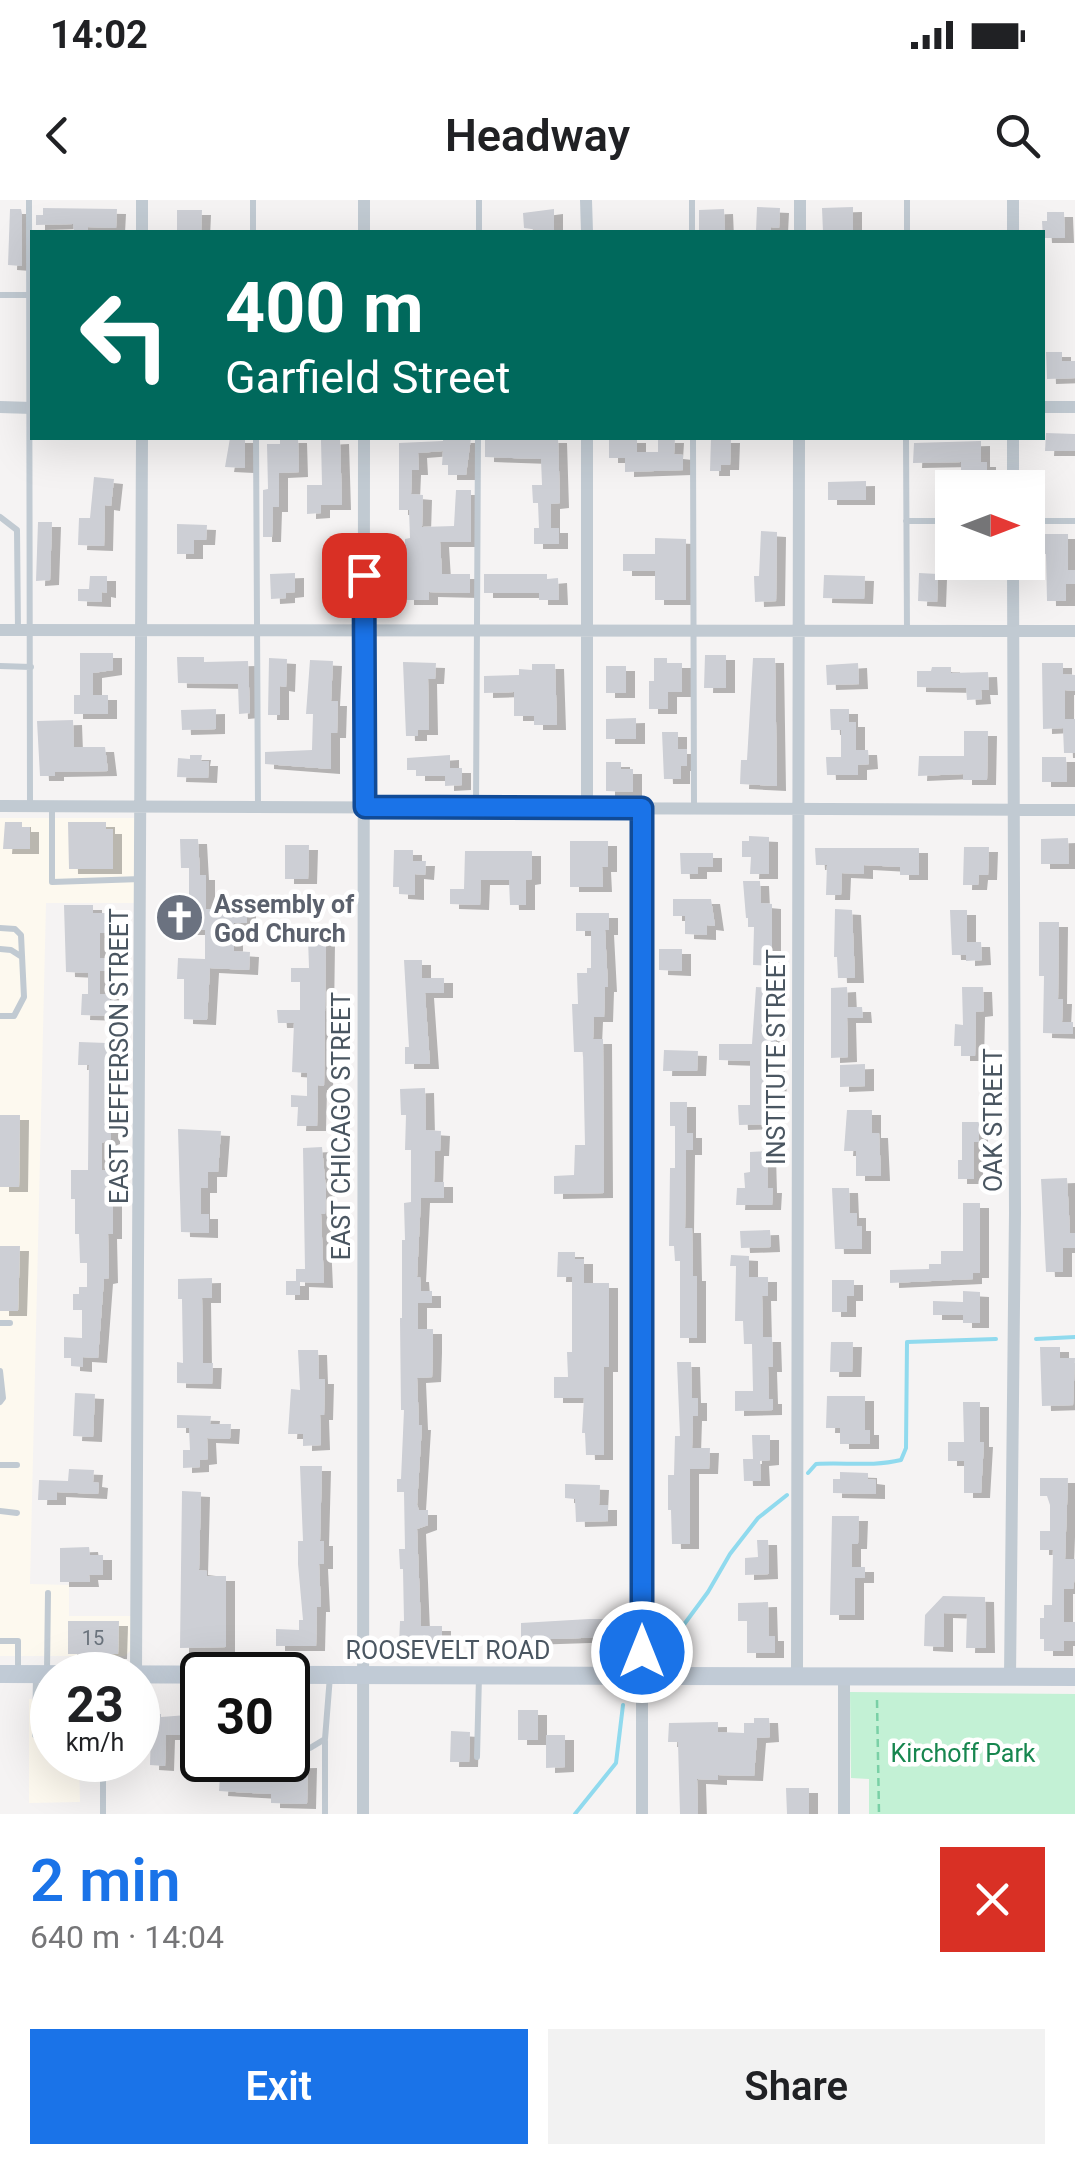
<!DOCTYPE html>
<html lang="en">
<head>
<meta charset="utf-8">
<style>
	:root { --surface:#fff; --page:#f2f2f2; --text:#202124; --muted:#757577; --accent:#1a73e8 }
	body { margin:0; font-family:Roboto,sans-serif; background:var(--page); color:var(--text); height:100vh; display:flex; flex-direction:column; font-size:38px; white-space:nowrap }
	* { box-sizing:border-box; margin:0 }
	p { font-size:32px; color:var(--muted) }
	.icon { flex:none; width:55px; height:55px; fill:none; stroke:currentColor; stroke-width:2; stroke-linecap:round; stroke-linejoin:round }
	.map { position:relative; height:1614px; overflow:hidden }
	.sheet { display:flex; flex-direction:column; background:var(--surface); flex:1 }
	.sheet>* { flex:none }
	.guide { position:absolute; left:30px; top:30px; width:1015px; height:210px; border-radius:0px; box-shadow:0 10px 40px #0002; background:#00695c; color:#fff; overflow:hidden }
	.needle { width:65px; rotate:90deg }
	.tools { position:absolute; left:935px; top:270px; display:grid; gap:20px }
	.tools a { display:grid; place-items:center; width:110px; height:110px; border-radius:0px; background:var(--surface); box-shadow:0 10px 40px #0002; font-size:50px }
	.speed { position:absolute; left:30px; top:1452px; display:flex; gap:20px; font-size:50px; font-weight:700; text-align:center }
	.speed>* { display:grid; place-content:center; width:130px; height:130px; border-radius:50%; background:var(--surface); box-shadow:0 10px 40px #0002; line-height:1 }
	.speed small { font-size:25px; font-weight:400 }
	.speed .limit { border:5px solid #111; border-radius:15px; background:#fff; color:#111 }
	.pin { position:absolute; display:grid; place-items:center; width:85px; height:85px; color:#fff; margin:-42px; border-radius:20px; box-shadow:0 5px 15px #0006 }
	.me { position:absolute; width:110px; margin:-55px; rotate:0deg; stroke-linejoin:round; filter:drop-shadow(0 0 8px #0008) }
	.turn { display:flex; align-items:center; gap:35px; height:210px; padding:0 30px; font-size:45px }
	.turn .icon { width:130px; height:130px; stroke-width:2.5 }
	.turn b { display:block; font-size:70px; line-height:85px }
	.round { display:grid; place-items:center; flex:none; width:105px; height:105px; border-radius:0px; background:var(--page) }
	.summary { display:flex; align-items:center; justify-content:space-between; height:170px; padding:0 30px }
	h1 { font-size:60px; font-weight:600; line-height:75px; color:var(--accent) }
	.primary-button { display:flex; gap:20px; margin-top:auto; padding:20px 30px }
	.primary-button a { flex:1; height:115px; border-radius:0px; background:var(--accent); color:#fff; font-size:40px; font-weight:600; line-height:115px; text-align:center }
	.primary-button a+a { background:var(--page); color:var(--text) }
	.status { display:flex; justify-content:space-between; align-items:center; height:70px; padding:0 50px; background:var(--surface); direction:ltr }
	.status svg { height:28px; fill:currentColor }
	header { display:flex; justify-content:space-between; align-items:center; height:130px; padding:0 30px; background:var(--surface); font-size:45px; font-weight:600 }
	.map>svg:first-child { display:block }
	.commercial { fill:#fdf9ef }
	.green { fill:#c3f1d5 }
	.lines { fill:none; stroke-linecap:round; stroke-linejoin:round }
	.stream { stroke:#90daee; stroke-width:4 }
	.building { fill:#cdcfd5; filter:url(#shadow) }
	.path { stroke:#7ad0a6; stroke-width:2.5; stroke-dasharray:8 5; stroke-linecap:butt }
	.lane { stroke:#c1cad2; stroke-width:6 }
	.street { stroke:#c1cad2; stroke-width:12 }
	.secondary { stroke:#c1cbd6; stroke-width:18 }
	.route-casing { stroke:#114b97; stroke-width:25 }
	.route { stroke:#1a73e8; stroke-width:18 }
	.labels { text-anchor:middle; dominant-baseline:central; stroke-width:9; stroke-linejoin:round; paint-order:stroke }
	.number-label { font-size:20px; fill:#6b747e }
	.worship-label { font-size:25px; font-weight:bold; fill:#5b616d; stroke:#fff; text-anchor:start }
	.street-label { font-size:25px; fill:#4a5661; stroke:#fff }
	.park-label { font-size:25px; fill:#17864f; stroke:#fff }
</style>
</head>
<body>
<div class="status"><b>14:02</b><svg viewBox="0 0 49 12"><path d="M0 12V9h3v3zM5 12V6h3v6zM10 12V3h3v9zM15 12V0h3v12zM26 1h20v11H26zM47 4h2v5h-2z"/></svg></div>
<header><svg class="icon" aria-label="back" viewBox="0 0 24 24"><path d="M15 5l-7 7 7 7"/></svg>Headway<svg class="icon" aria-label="search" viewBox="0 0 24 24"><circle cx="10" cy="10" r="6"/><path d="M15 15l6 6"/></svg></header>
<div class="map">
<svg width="1075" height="1614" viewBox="0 0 1075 1614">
	<defs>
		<filter id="shadow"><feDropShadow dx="9" dy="5" stdDeviation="0" flood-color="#0004"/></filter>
	</defs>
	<rect width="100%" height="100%" fill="#f5f3f3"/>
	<!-- commercial -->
	<path class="commercial" d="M0,618H136V703H46L30,1384L69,1385V1416H132L131,1450L125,1456H0Z
		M29,1499H52V1560H79L80,1602L29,1603Z"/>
	<!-- green -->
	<path class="green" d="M850,1492L1075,1494V1614H869V1579L851,1578Z"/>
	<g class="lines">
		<!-- stream -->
		<path class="stream" d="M1036,1139L1075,1137
			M808,1273L816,1264C844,1262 872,1267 901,1260L906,1248L907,1142L996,1139
			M660,1457L708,1392L730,1354L758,1318L787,1295
			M575,1614L616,1563L623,1505"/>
	</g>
	<!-- building -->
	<path class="building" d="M757,7L780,8L779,28L771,27V32H756Z
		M853,7V30L823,32L822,8Z
		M43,8L117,9L116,28L88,27V32H74L73,24L36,25V15H43Z
		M10,9H21L22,14V66L8,65Z
		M554,9V32L524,28L523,13Z
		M724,9L725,32H699V10Z
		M177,10H202L201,32H177Z
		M1047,12H1064L1065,38H1043L1042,21H1047Z
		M1046,152H1062V161H1075V178L1047,179Z
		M1046,233L1075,234V251H1045Z
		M230,238H245V268L225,267Z
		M280,238H298L299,272L279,273V307H273L272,337H263V290L268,289L267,244H280Z
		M443,238H471L466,275H448V265H442L443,251L418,253L419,270H412L411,294L423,295L422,327L454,326L456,290H471V342H440L442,374H470V393L429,392V400H405V339L410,338L409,310H399V243L443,241Z
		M532,238H558L560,303L551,304V328H559V344H534V328H539L538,303H533L532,285H542L541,259L485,257V239Z
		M609,238H637V252H658V238H675L674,254L683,255V270L625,272V258H609Z
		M711,238H731L730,265H721V271H710Z
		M340,239L342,305H321V313L307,314V285H322L321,240Z
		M981,241V262H987V288H961V262L913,263L914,243Z
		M94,277L114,279L111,306L105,305L104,346L78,345L79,318H90Z
		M866,281V300H828V282Z
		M38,322H52L50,380L36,381Z
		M177,324L207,325L206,340H194V354H177Z
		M761,331L777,332L776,401L755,402L754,376H759Z
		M1042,334H1068V370H1075V384H1066V401H1047L1046,354H1042Z
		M655,338L686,339V400H655V371H623V354H655Z
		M295,373V392L286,393V398L271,399L270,374Z
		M919,373L938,374L937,402L918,401Z
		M484,374H547V379L558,378L559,400H539V393H484Z
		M824,375L865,376L864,399L823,398Z
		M90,376H107V393L102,392V402L78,401V389H89Z
		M80,453H113V470L93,473V495H108V514H74V495H80Z
		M705,455H726V488H704Z
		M177,457H204V462L248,461L250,513L239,514L238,484L178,483Z
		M269,458L287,459L286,487L280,486V515H268Z
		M654,458H667V463H682V492H668V509H649V481H654Z
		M753,458H775L777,586L740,584L741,560H747Z
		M310,460L333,461L331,501H338L337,533H331V569L265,564V552L312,550L313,514H306Z
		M403,462L436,463L435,479H428L429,530H418V536H406Z
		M858,463L859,484L827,485L826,465Z
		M1042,463H1063V474L1075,475V491L1065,490V519H1075V553H1064L1063,528L1043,529Z
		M532,464H555L557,525H534V516H514V492L484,493V476L519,475V469L532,470Z
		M606,466H626V493H606Z
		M932,467H951V473L988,472L989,490H981L982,499L967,500L966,488L917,487V471H931Z
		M216,509V529L182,530L181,510Z
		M830,509H849V522H856V550H868L869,564L858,565V575H827L826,557H841V530H831Z
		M636,518V539H606V519Z
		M73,520L74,547H105L108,571L55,572V576H40L37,521Z
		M964,531H988L987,580H963V574L918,576L919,556H964Z
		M662,532H678V549H687V566H681V579H664Z
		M190,555H202L201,561H209L208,578L177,577L178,558L190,559Z
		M450,555V568H462V585L445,586V576H416V570H407V558Z
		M1042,557H1066L1067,582H1042Z
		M606,562H621V569H633V592L606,591Z
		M5,622H22V627H30V649H3Z
		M68,622H106V629H113V669H69Z
		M749,636L769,637V674H750L751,657H742V641H749Z
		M1068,638L1069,664H1041V639Z
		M180,639H198L200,675H206V709H247V723H234V751L250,752L249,770L210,768L207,820L184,819V779H177L178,758L205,759V730H178V709H189V668H181Z
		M570,641H608V667H602L603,687H570Z
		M285,645H309L308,679H285Z
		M964,647H989L988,675H979L978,685H963Z
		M815,648H919V675H900V667L864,665V674L842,673L841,695H826L827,665H816Z
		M394,650H413V661H426L425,675L415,674V695L399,694V687H393Z
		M465,651H532V679L526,680V705H510L509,680H481L480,705L450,704V689H464Z
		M680,653H713V667H698V674H681Z
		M743,681H760L761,703L772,704V766L753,765L754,727H748V718H746Z
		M673,699H711L715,726L707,725V735L685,734V716H673Z
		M64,705H93V713H106V733H100V758L109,759V771H100V794H110V800H114V816L81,815L82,794H88V773L66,772Z
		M835,709L852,710L855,778H838L837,757H834Z
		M950,710H967V742H981L982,760L966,761V755H952Z
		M576,713H609V730H605L608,787H605L604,817H594L593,839H603L604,993L554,994V976L574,975L575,945H585L583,852H574L572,804H578L577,773H587V768H591V731H576Z
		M1039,722H1059L1058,799H1063L1062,822H1073V834L1043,833L1044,776H1039Z
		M308,738H326L324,886L318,885L317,926H297L298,907H291V895L307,896V873L292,872L294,823H278L277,810H300V782H291V768H309Z
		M659,749H682V771L659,770Z
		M404,760H422V778H444V793H425L430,864H405V847H409Z
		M756,787L773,788L772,830H775L776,874H778L776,924L739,925L738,905H750V861L719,860V844H752Z
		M847,787L848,807H862L863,818H847L848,857L831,858V788Z
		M962,787H983L984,811L976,812L975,856H961V846H954L955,824L963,825Z
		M79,842L107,843L108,921H111V939L102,943V970H113V1034H108L109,1078L104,1079L98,1158L83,1157V1167L71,1166V1158H64V1137L82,1138V1110H73V1094H79V1087H87V1063H80L79,1034H75V999H71V970H88L89,865H78Z
		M664,850L698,851L697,871H663Z
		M865,864V886L840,887V865Z
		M425,888L426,930L441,931L440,951H435L434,982H444V998H421L417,1077H420L421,1091H432V1103H418V1129H433V1148L432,1177L417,1178L419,1225H422L417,1305L419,1310H428V1325L417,1329L421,1426H442V1445L399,1444L400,1421H404L403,1369H400L399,1349H405L404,1292H397V1279H401L404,1210H401L400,1118H402V1040H405L404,1003L411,1002V950H405L406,915H401L400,889Z
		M670,902H687V933H693V950H686L685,1028H692L693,1076H697V1138H680V1061H675L674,1046H669L670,968H675V926H670Z
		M847,910H872V933H879L881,976H856V951H844Z
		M0,915H20L19,987H0Z
		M962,922H979V942H974V979H958V960H962Z
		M178,929L221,931L218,972H208V988H201V1014H209V1033L181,1032Z
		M322,947L326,990L325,1014H321L324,1083L300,1082V1095H286V1081H296V1069H305L303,948Z
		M767,951L768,988H773L772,1005H736L737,988H745L744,973L750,972V952Z
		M1067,978L1070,1033H1075V1048H1063V1072H1046L1041,979Z
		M832,988H849L850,1013H857V1026H862V1049H835Z
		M963,1003H980V1073H973V1079L890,1083V1070L929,1069V1064H941V1051H963Z
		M770,1030L771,1047L741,1048L740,1031Z
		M0,1046H20L18,1111H0Z
		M558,1052H575V1059H584V1083H609V1167H604V1255H586L585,1233H582L584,1198H554V1177H568L567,1152H572V1077H557Z
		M731,1055L749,1056V1077H768V1096H762L763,1137H772L773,1167H768L769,1199H773V1210L735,1211V1191H753L752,1144H744L743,1121H735L736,1066H730Z
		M212,1078V1098H202L203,1163H213L212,1184L177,1183V1162L183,1163L182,1099H178V1079Z
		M832,1080H854V1096H847V1112H832Z
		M963,1091L980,1092V1123H963V1115H933V1101L963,1102Z
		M831,1142H853L852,1172H830Z
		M1040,1147H1060V1158H1075L1073,1205L1042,1206Z
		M298,1150H318L319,1179H325L324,1215H320L321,1245L303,1246V1234H288L291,1189L300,1190Z
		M677,1162H691L692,1198H698V1216H693L692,1248H710L709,1269H690V1344H672L671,1310H668V1275H674L675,1236H680Z
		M75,1193L95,1194L93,1237L73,1236Z
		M827,1196H865V1230H870V1244H840V1228H826Z
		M963,1202H980V1242H984L981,1293H964V1261H948V1242H964Z
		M177,1215L211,1216L210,1224H231L230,1239L207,1238L208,1259L200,1260V1267L183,1268V1250H190L189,1228H177Z
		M752,1235H770V1260L760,1261L761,1281H744L743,1259H753Z
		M300,1266H322L320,1341H324V1364H319L321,1407H317L316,1446H276V1429L299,1430V1420H303L298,1364V1341H303Z
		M69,1269L94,1270L93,1282L99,1283L98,1294L57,1292V1300H38L39,1280L68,1281Z
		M840,1272L868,1273V1279L876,1280V1294L833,1293V1279H840Z
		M1040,1278H1068L1065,1359H1075V1376L1073,1389H1064V1422H1075V1441H1064V1451H1044V1439H1040V1418H1044V1405H1052L1053,1350H1040V1331H1050V1305L1047,1296H1040Z
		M565,1284L600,1285L599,1305H608V1321L576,1322L575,1299L565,1298Z
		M182,1291L201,1292L199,1370L207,1371V1376H226V1447L180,1448Z
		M832,1316H859L858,1344H852V1367H865V1378H855V1415H830Z
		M757,1340H768L769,1374L745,1375V1358L758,1357Z
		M89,1347L90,1355H103V1375H89L90,1382H60V1348Z
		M943,1396L985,1397L986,1448H966L967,1414L944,1413V1447L924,1446L925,1415Z
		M768,1402L769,1436H775V1453H747V1421H738V1403Z
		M589,1419H611V1437L521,1440V1423Z
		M68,1421H119L118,1454H68Z
		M518,1510H538V1540H518Z
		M143,1514H161V1517L200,1514V1535H166L165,1566L150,1565L151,1531H143Z
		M754,1518H769L770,1537L757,1538L754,1576L718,1575V1580L697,1579L698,1614H680L678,1542H668L669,1523L718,1522V1532L744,1533V1523H754Z
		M451,1531L470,1532L469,1562H450Z
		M546,1535H565V1567L546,1568Z
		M265,1560V1564L308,1563L307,1604L271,1603V1594L219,1591L221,1561Z
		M786,1588H809V1614H787Z"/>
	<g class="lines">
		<!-- path -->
		<path class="path" d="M877,1500L879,1614"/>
		<!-- lane -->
		<path class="lane" d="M29,0L30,604
			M253,0V32
			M479,32V0
			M692,32V0
			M907,32V0
			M0,95H32
			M256,238L258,606
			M693,238L694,607
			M906,238L907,431
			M0,317L17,330L18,430
			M906,321H952
			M1028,321H1075
			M0,466L31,467
			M476,606L478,238
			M52,608V682L141,679
			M0,728L15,729L21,735L24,797L14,816H0
			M0,749L11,750L22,757
			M0,1123H10
			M0,1171L3,1198L0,1202
			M0,1265H17
			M0,1311L17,1313
			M0,1441H18V1473
			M47,1471L48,1393
			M36,1475L35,1535H52
			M288,1550L310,1548L325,1539L330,1476
			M477,1557L479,1476
			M103,1614V1560
			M325,1614V1541"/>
		<!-- street -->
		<path class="street" d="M142,0V32
			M364,0V32
			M586,0L587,32
			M800,32V0
			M1013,32V0
			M0,207L32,208
			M1042,207H1075
			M587,238V608
			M1013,288V238
			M0,430L1075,431
			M0,606L1075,610
			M136,1474L142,238
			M797,1476L799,238
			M844,1476V1614
			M1010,1477L1015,1013L1013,362
			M363,1614L364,238
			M642,1614V608"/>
		<!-- secondary -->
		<path class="secondary" d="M0,1474L1075,1477"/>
	</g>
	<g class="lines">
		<defs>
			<path id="route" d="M364,375L365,607L642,608V1452"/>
		</defs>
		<!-- route casing -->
		<use href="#route" class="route-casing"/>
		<!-- route -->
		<use href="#route" class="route"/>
	</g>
	<!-- icons -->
	<defs>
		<symbol id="church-disc" viewBox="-11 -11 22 22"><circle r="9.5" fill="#6b7280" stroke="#fff"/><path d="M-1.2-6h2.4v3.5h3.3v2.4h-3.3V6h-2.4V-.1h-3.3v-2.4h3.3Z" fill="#fff"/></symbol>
	</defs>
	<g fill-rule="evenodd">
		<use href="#church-disc" x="152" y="690" width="55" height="55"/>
	</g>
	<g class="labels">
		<!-- number labels -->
		<g class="number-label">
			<text x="93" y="1438">15</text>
		</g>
		<!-- worship labels -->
		<g class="worship-label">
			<text x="214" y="704">Assembly of<tspan x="214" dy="29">God Church</tspan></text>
		</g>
		<!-- street labels -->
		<g class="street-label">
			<text transform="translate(119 856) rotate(-90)">EAST JEFFERSON STREET</text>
			<text transform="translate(776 857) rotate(-90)">INSTITUTE STREET</text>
			<text transform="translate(993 920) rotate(-90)">OAK STREET</text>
			<text transform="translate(341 926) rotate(-90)">EAST CHICAGO STREET</text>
			<text x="448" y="1450">ROOSEVELT ROAD</text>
		</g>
		<!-- park labels -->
		<g class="park-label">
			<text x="963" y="1553">Kirchoff Park</text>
		</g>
	</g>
</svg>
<div class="tools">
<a><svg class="needle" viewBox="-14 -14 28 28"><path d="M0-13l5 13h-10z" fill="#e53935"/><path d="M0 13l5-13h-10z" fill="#757577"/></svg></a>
</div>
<div class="speed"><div>23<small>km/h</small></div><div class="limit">30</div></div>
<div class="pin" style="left:364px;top:375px;background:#d93025"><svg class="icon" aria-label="arrive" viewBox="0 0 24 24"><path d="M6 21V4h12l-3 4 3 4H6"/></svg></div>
<svg class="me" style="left:642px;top:1452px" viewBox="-20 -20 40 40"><circle r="17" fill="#1a73e8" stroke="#fff" stroke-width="3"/><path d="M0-11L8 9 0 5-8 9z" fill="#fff"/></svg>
<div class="guide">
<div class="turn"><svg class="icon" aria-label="left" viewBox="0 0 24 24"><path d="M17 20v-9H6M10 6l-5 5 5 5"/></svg><div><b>400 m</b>Garfield Street</div></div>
</div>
</div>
<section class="sheet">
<div class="summary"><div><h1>2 min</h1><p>640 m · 14:04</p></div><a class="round" style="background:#d93025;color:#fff"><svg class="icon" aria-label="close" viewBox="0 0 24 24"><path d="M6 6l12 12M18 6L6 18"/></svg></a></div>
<div class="primary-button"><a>Exit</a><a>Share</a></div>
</section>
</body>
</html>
